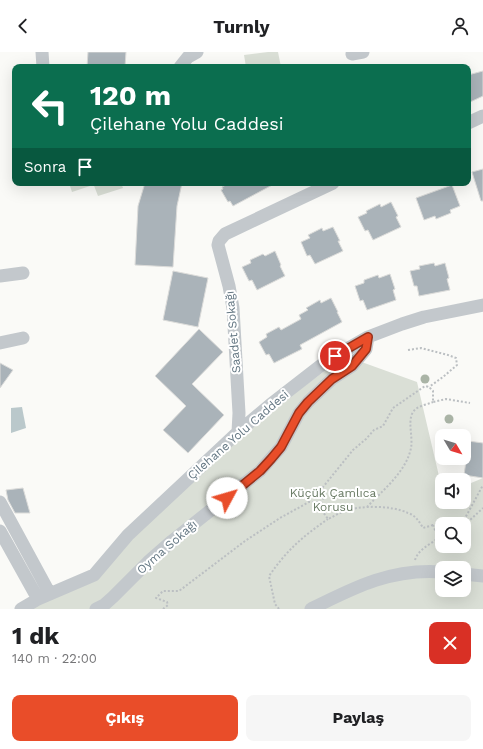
<!DOCTYPE html>
<html lang="tr">
<head>
<meta charset="utf-8">
<style>
	:root { --surface:#fff; --page:#f6f6f6; --text:#202124; --muted:#757577; --accent:#e94d29 }
	body { margin:0; font-family:"Work Sans",sans-serif; background:var(--page); color:var(--text); height:100vh; display:flex; flex-direction:column; font-size:15px; white-space:nowrap }
	* { box-sizing:border-box; margin:0 }
	p { font-size:13px; color:var(--muted) }
	.icon { flex:none; width:22px; height:22px; fill:none; stroke:currentColor; stroke-width:2; stroke-linecap:round; stroke-linejoin:round }
	.map { position:relative; height:557px; overflow:hidden }
	.panel { display:flex; flex-direction:column; background:var(--surface); flex:1 }
	.panel>* { flex:none }
	.hud { position:absolute; left:12px; top:12px; width:459px; height:122px; border-radius:8px; box-shadow:0 4px 16px #0002; background:#0b6e4f; color:#fff; overflow:hidden }
	.needle { width:26px; rotate:128deg }
	.tools { position:absolute; left:435px; top:377px; display:grid; gap:8px }
	.tools a { display:grid; place-items:center; width:36px; height:36px; border-radius:8px; background:var(--surface); box-shadow:0 4px 16px #0002; font-size:20px }
	.pin { position:absolute; display:grid; place-items:center; width:34px; height:34px; color:#fff; margin:-17px; border:2px solid #fff; border-radius:50%; box-shadow:0 1px 4px #0007 }
	.me { position:absolute; width:44px; margin:-22px; rotate:51deg; stroke-linejoin:round; filter:drop-shadow(0 0 3px #0008) }
	.turn { display:flex; align-items:center; gap:14px; height:84px; padding:0 12px; font-size:18px }
	.turn .icon { width:52px; height:52px; stroke-width:2.5 }
	.turn b { display:block; font-size:28px; line-height:34px }
	.then { display:flex; align-items:center; height:38px; padding:0 12px; background:#0003; gap:8px; font-size:15px }
	.round { display:grid; place-items:center; flex:none; width:42px; height:42px; border-radius:8px; background:var(--page) }
	.headline { display:flex; align-items:center; justify-content:space-between; height:68px; padding:0 12px }
	h1 { font-size:24px; font-weight:700; line-height:30px }
	.primary-button { display:flex; gap:8px; margin-top:auto; padding:8px 12px }
	.primary-button a { flex:1; height:46px; border-radius:8px; background:var(--accent); color:#fff; font-size:16px; font-weight:700; line-height:46px; text-align:center }
	.primary-button a+a { background:var(--page); color:var(--text) }
	header { display:flex; justify-content:space-between; align-items:center; height:52px; padding:0 12px; background:var(--surface); font-size:18px; font-weight:700 }
	.map>svg:first-child { display:block }
	.green { fill:#dadfd6; fill-rule:evenodd }
	.water { fill:#bac8cb }
	.building { fill:#aab3b9; stroke:#dcdcda }
	.lines { fill:none; stroke-linecap:round; stroke-linejoin:round }
	.path { stroke:#bbbfc2; stroke-width:2; stroke-dasharray:2 2; stroke-linecap:butt }
	.minor { stroke:#c3c8cc; stroke-width:13 }
	.tree { fill:#aab4a6 }
	.route-casing { stroke:#97321b; stroke-width:10 }
	.route { stroke:#e94d29; stroke-width:7 }
	.labels { text-anchor:middle; dominant-baseline:central; stroke-width:4; stroke-linejoin:round; paint-order:stroke }
	.street-label { font-size:12px; fill:#647783; stroke:#fff }
	.park-label { font-size:12px; fill:#687a63; stroke:#fff }
</style>
</head>
<body>
<header><svg class="icon" aria-label="back" viewBox="0 0 24 24"><path d="M15 5l-7 7 7 7"/></svg>Turnly<svg class="icon" aria-label="person" viewBox="0 0 24 24"><circle cx="12" cy="8" r="4"/><path d="M4 21q1-7 8-7t8 7"/></svg></header>
<div class="map">
<svg width="483" height="557" viewBox="0 0 483 557">
	<rect width="100%" height="100%" fill="#fafaf7"/>
	<!-- green -->
	<path class="green" d="M268,0H278L281,15H246L244,3Z
		M69,131H92L93,133L72,140Z
		M93,131H121L123,136L98,144Z
		M345,304L417,330L442,437V450H464V434L483,426V557H29L99,526L133,483L265,363ZM442,472H464V494H442ZM442,516H464V538H442Z"/>
	<!-- water -->
	<path class="water" d="M22,355L26,376L11,381V356Z"/>
	<!-- building -->
	<path class="building" d="M88,0H126L125,15H87Z
		M483,19V44L468,51V23Z
		M483,117V149H481L472,120Z
		M145,131H182L177,154L173,215L135,213L138,154Z
		M230,131H276L233,154L230,149L228,150L221,138L223,137L222,135Z
		M452,133L460,154L450,158L451,161L436,167L435,164L424,168L416,146Z
		M391,150L398,164L396,165L401,175L373,188L368,178L365,179L358,165L367,161L366,159L380,152L381,155Z
		M333,175L340,189H338L343,199L315,212L310,203L307,204L301,190L310,186L308,183L322,176L323,179Z
		M275,199L281,213L280,214L285,224L257,238L252,228L249,229L242,215L251,211L250,208L263,202L265,204Z
		M434,211L435,214L445,211L449,226L447,227L450,238L419,244L417,234H414L410,219L420,217L419,214Z
		M173,219L208,226L198,275L163,268Z
		M390,222L395,237L393,238L396,248L367,258L363,248L360,249L355,234L364,231V228L378,223L379,226Z
		M331,246L338,260H337L342,270L300,293L302,297L274,311L269,302L266,303L259,290L267,285L266,282L279,275L281,278L301,267L299,263L308,258L306,256L320,248L321,251Z
		M199,277L223,300L192,332L224,363L188,401L163,378L186,354L155,324Z
		M0,311L13,318L0,336Z
		M468,389L483,391V426L464,423L466,409H465Z
		M23,436L30,461H15L8,448L6,438Z"/>
	<g class="lines">
		<!-- path -->
		<path class="path" d="M408,298L421,296L448,303L456,306L457,313L443,325L429,335
			M321,450L323,456V460L328,467C333,465 337,462 342,460C359,453 391,453 408,461C415,463 419,469 423,476L433,473
			M367,455C383,438 406,420 411,396C413,385 408,372 412,362C415,354 426,353 433,350
			M464,468L483,433
			M415,508C418,498 429,493 437,487V483L433,473C448,468 454,466 470,468L483,456
			M163,557L168,553L167,550L156,546L163,539H179L245,489L280,466L309,450H321L324,445L323,435L353,398L366,387L374,378L383,374L393,356L425,334L429,335L433,339V350L446,347L470,351
			M279,557L275,552L269,524C287,498 302,485 328,467"/>
		<!-- minor -->
		<path class="minor" d="M42,0L43,15
			M352,2L363,0
			M180,15L188,5L197,0
			M468,71L483,64
			M0,224L23,221
			M0,291L23,286
			M238,380L239,361L233,256L229,234L218,193L219,189L225,182L333,131
			M0,450L50,542
			M0,479L38,547
			M464,522L483,524
			M21,557L38,547L94,523L128,483L238,380L270,353L328,308L368,285L402,272L424,265L483,253
			M96,557L104,553L113,545L148,510L172,489L260,419L281,395L299,361L308,350L332,327L352,314L366,297L368,285
			M311,557C355,535 392,516 442,520"/>
	</g>
	<!-- trees -->
	<g class="tree">
		<circle cx="425" cy="327" r="4.5"/>
		<circle cx="449" cy="367" r="4.5"/>
	</g>
	<g class="lines">
		<defs>
			<path id="route" d="M227,446L260,419L271,407L281,395L299,361L308,350L332,327L352,314L366,297L368,285L335,304"/>
		</defs>
		<!-- route casing -->
		<use href="#route" class="route-casing"/>
		<!-- route -->
		<use href="#route" class="route"/>
	</g>
	<g class="labels">
		<!-- street labels -->
		<g class="street-label">
			<text transform="translate(233 280) rotate(-95)">Saadet Sokağı</text>
			<text transform="translate(238 383) rotate(-41)">Çilehane Yolu Caddesi</text>
			<text transform="translate(167 495) rotate(-41)">Oyma Sokağı</text>
		</g>
		<!-- park labels -->
		<g class="park-label">
			<text x="333" y="441">Küçük Çamlıca<tspan x="333" dy="14">Korusu</tspan></text>
		</g>
	</g>
</svg>
<div class="tools">
<a><svg class="needle" viewBox="-14 -14 28 28"><path d="M0-13l5 13h-10z" fill="#e53935"/><path d="M0 13l5-13h-10z" fill="#757577"/></svg></a>
<a><svg class="icon" aria-label="sound" viewBox="0 0 24 24"><path d="M4 9h4l5-4v14l-5-4H4zM17 9q2 3 0 6"/></svg></a>
<a><svg class="icon" aria-label="search" viewBox="0 0 24 24"><circle cx="10" cy="10" r="6"/><path d="M15 15l6 6"/></svg></a>
<a><svg class="icon" aria-label="layers" viewBox="0 0 24 24"><path d="M12 4l9 5-9 5-9-5zM3 14l9 5 9-5"/></svg></a>
</div>
<div class="pin" style="left:335px;top:304px;background:#d93025"><svg class="icon" aria-label="arrive" viewBox="0 0 24 24"><path d="M6 21V4h12l-3 4 3 4H6"/></svg></div>
<svg class="me" style="left:227px;top:446px" viewBox="-20 -20 40 40"><circle r="19" fill="#fff"/><path d="M0-13L10 11 0 6-10 11z" fill="#e94d29"/></svg>
<div class="hud">
<div class="turn"><svg class="icon" aria-label="left" viewBox="0 0 24 24"><path d="M17 20v-9H6M10 6l-5 5 5 5"/></svg><div><b>120 m</b>Çilehane Yolu Caddesi</div></div>
<div class="then">Sonra<svg class="icon" aria-label="arrive" viewBox="0 0 24 24"><path d="M6 21V4h12l-3 4 3 4H6"/></svg></div>
</div>
</div>
<section class="panel">
<div class="headline"><div><h1>1 dk</h1><p>140 m · 22:00</p></div><a class="round" style="background:#d93025;color:#fff"><svg class="icon" aria-label="close" viewBox="0 0 24 24"><path d="M6 6l12 12M18 6L6 18"/></svg></a></div>
<div class="primary-button"><a>Çıkış</a><a>Paylaş</a></div>
</section>
</body>
</html>
